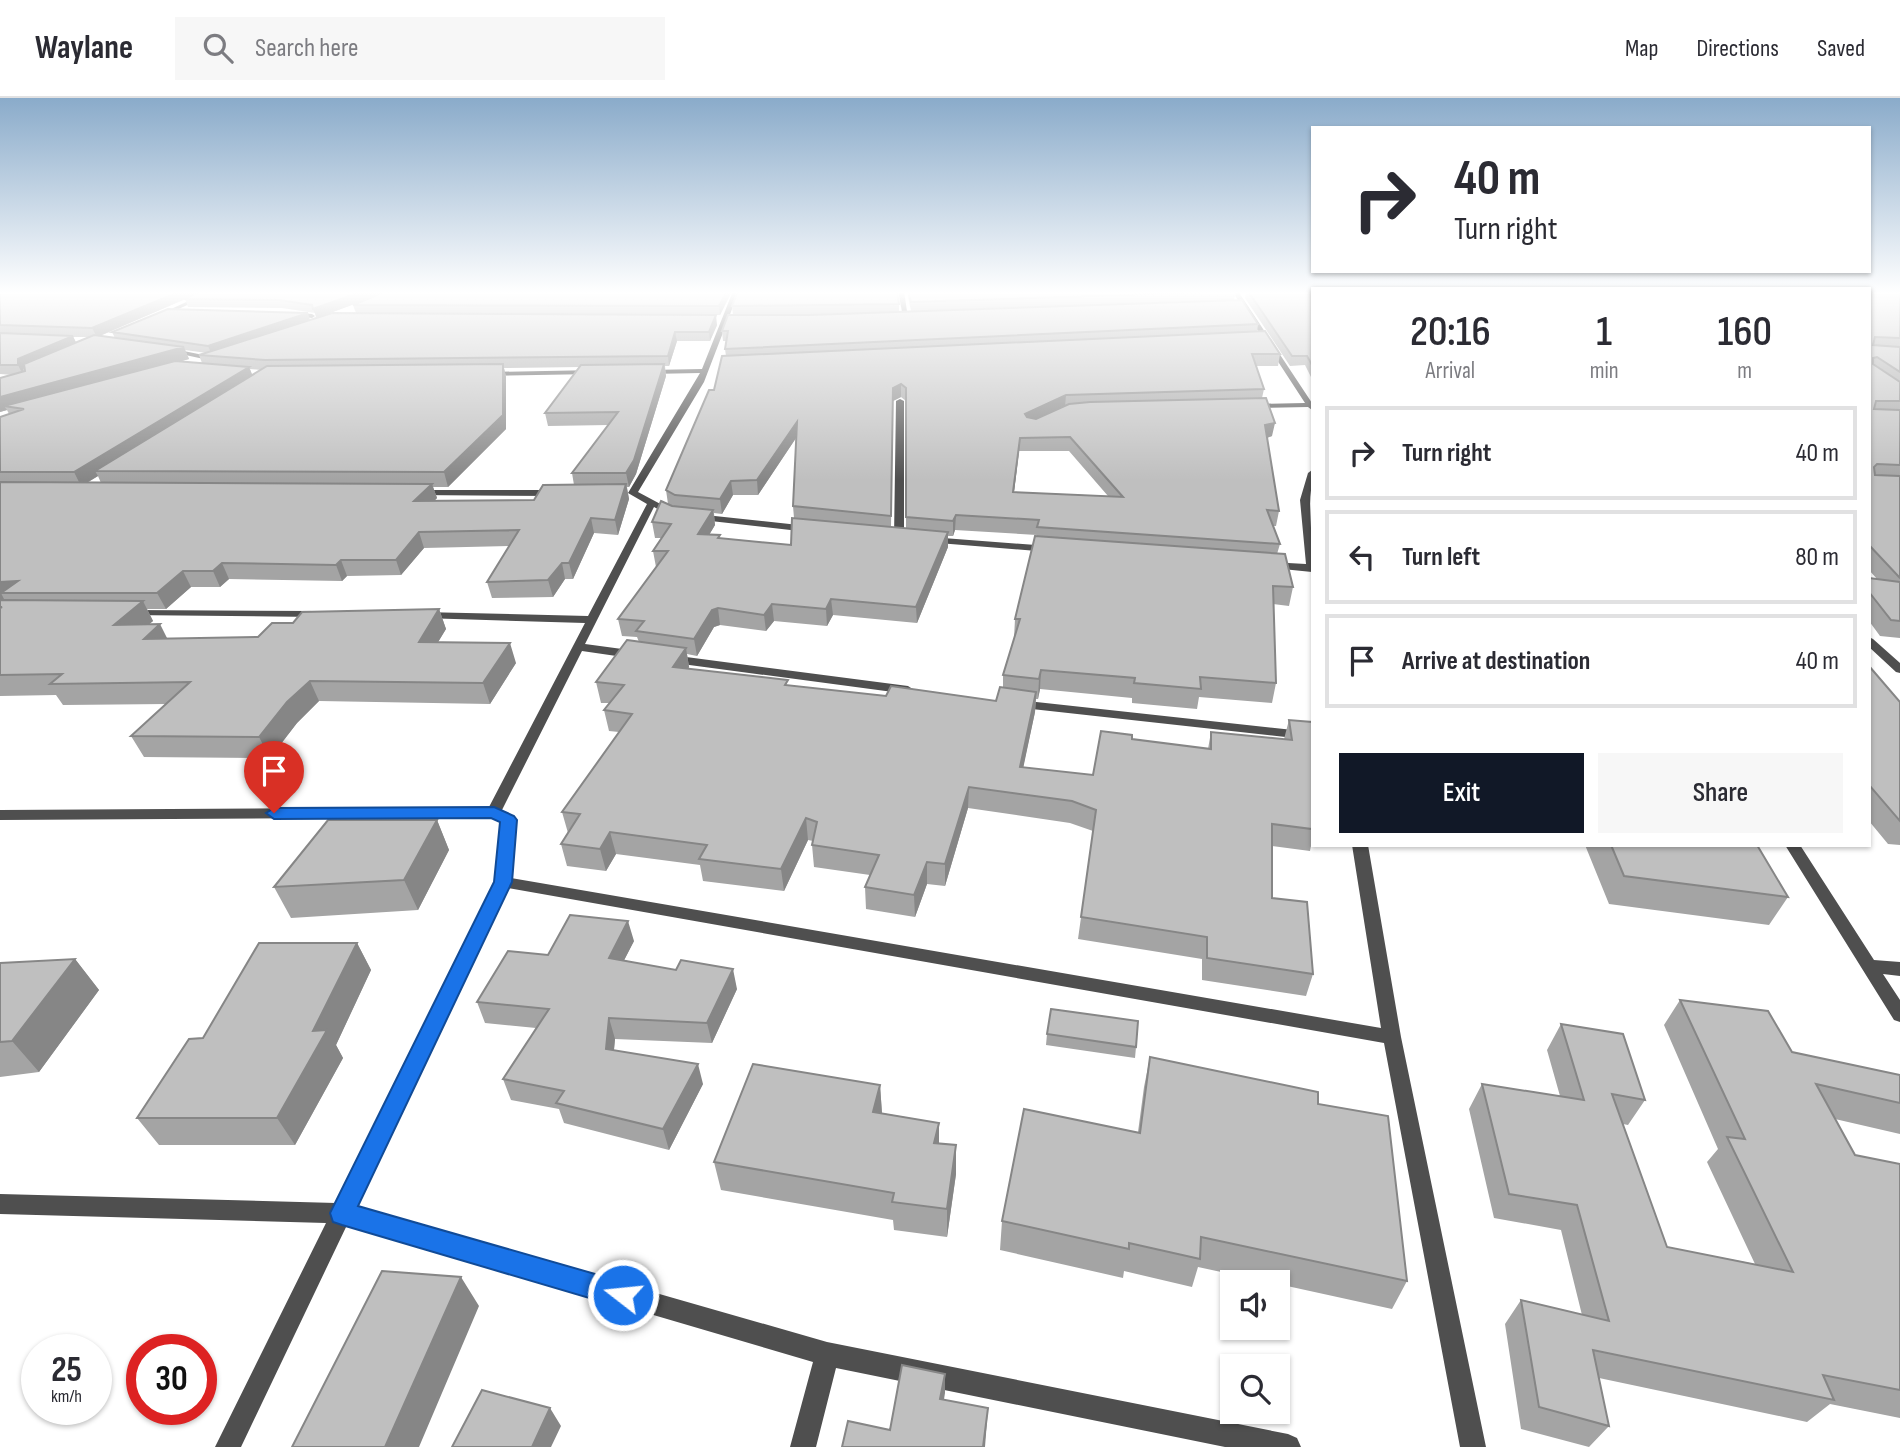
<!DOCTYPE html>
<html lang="en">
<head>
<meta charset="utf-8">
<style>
	:root { --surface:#fff; --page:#f7f7f7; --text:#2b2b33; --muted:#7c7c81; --line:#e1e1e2; --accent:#111827 }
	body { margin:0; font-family:"Sofia Sans Condensed",sans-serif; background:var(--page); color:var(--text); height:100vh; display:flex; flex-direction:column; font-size:26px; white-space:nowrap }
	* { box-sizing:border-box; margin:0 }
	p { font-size:23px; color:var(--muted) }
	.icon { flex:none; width:38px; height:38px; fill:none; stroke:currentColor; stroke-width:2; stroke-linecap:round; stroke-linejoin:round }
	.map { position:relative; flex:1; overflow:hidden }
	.panel { position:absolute; left:1311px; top:189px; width:560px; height:560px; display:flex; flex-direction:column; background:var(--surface); border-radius:0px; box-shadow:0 2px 5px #0004 }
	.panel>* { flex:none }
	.hud { position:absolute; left:1311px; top:28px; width:560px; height:147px; border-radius:0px; box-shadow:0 2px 5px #0004; background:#fff; color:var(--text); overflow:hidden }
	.fabs { position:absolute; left:1220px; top:1172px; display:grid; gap:14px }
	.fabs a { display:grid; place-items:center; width:70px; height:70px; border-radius:0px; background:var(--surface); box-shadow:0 2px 5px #0004; font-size:35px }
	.speed { position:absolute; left:21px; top:1236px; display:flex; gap:14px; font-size:35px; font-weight:700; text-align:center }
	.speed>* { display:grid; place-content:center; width:91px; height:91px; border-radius:50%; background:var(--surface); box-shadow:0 2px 5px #0004; line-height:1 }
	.speed small { font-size:18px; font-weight:400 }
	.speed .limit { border:10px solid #d22; background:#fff; color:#111 }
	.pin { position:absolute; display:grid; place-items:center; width:60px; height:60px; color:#fff; margin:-72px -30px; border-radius:50% 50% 50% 0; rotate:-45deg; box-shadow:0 0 7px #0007 }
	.pin .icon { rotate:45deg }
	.me { position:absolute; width:77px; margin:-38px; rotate:286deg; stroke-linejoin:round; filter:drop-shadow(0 0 5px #0008) }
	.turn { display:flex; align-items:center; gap:24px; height:147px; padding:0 28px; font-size:32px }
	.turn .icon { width:91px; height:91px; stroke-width:2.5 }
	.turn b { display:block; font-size:49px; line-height:60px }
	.eta { display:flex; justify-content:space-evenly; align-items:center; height:119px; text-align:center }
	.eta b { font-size:42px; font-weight:600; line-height:49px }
	.button { display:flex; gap:14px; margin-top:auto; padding:14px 28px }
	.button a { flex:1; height:80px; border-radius:0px; background:var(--accent); color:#fff; font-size:28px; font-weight:600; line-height:80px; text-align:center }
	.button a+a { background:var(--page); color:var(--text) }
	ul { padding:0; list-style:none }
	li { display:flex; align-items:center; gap:21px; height:94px; margin:0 14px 10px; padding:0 14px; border:4px solid var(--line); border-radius:0px }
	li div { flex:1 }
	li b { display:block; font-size:26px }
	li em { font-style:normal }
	header { display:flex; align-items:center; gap:42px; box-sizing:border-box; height:98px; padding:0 35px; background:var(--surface); border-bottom:2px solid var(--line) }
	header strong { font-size:33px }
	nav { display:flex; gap:38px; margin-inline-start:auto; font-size:24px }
	.search { width:490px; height:63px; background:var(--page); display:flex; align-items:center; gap:18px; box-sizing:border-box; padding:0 24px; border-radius:0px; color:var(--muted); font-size:26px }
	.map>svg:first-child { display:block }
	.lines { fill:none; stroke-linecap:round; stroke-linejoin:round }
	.street { fill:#4f4f4f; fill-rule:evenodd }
	.wall { fill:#a4a4a4; fill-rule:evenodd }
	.shaded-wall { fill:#868686 }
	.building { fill:#bfbfbf; stroke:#868686; stroke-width:2; fill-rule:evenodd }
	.route { fill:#1a73e8; stroke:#114b97; stroke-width:2 }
</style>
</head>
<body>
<header>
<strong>Waylane</strong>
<div class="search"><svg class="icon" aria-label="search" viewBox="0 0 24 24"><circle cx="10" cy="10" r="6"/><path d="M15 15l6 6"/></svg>Search here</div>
<nav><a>Map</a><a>Directions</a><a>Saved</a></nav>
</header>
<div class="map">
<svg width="1900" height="1349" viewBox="0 0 1900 1349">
	<rect width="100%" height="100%" fill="#fff"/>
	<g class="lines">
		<!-- street -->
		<path class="street" d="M210,193H218L161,219L156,218Z
			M733,193H739L704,284L638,394L681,417L673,419L654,409L585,546L637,553L643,557L637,561L582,553L502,712L515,722L511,780L1381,930L1352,747H1368L1401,939L1486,1349H1460L1384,945L508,790L356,1109L827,1244L1288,1336L1297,1340L1301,1349H1225L836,1270L816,1349H790L813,1264L347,1127L241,1349H215L326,1125L0,1116V1096L336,1105L495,784L500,724L491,719L0,722V712L489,709L585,525L422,520L416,517L422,514L588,518L647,406L628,395L700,275L649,276L645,274L649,272L702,271Z
			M898,193H904L908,220L903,219Z
			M1232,193H1238L1312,305V312L1308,309L1251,310L1247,308L1251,306L1305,305Z
			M289,214L312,216L315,218L312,220L287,217Z
			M169,250L213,259L216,261L213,263L167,253Z
			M596,272L593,276L488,278L484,276L488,274Z
			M900,301L904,303V440L899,443L894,440L896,303Z
			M1312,372C1313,383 1310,395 1310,406C1311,429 1312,451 1312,474L1264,469V465L1268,464L1306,466L1300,402L1308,375Z
			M418,392H555L560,395L555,398L415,397L413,395Z
			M696,416L808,428L813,431L808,434L693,421V417Z
			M930,439L1049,448L1054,451L1049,454L926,444L925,442Z
			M131,512L318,513L324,516L318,519L127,517V513Z
			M1869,539L1873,541L1900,565V575L1896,574L1869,549Z
			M671,557L908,588L914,592L908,596L667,564L665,561Z
			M1018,602L1312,634V642L1013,609L1012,606L1013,603Z
			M1785,747H1800L1874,862L1900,864V878L1883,876L1900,902V924L1894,922Z"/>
	</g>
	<!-- wall -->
	<path class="wall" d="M0,193H732L720,217H672L717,227L710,243H677L669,268H665L666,278L636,376L629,389H627L629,401L618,437L594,435L573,481H565L553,499L492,500L487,484L509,448L424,450L401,477L347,478L342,483L229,481L220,489H191L166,511H147L153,523L149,526L168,541L258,539L293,525L439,511L446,531L438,544L516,565L490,606L319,603L297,625L270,660L144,659L131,638L167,606L63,607L56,597L0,598V502H5L0,501V319L9,316L7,312L0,314L13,277L0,276ZM185,201L188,209L282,210L315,215L316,220L310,222L112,234L115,240L100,238ZM360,204L353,207L356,215L324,217ZM73,239H88L76,244ZM185,252L207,255L199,257L202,265L181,263L189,261ZM580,269L545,315L548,328L608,327L572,375L574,387L534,402L434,403L437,400L433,389H448L506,331V279L504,270ZM250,271L261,272L252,277ZM98,378L101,385H87Z
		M907,193H1236L1234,202L911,213Z
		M1246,193H1312V281L1305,267L1290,268L1245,200Z
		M1869,193H1900V540L1880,538L1869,523V480L1877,481L1869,472Z
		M899,206V214L1258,226L1257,234L1280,256L1278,268H1256L1264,291L1262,300L1272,338L1267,340L1279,413L1276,428H1273L1280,446L1277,456L1293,489L1289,508L1273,506L1276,585L1272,605L1199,599L1197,611L1132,605V600L1040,591L1038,601H1036L1035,614L1023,669L1093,677L1132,641L1208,651L1211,634L1284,641L1289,622L1312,624V743L1310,753L1272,748V800L1313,876L1306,898L1202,882V861L1078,841L1093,733L1070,725L968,710L945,788L927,786L915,819L866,811L865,789L870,777L814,769L812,747L813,743L808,742L784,793L703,783L700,767L616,756L606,773L567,768L561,746L568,735L562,714L619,634L609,633L604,612L610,605H601L596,584L639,544L637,539L622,538L618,521L656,469L653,453L662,440H655L652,424L668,406L666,392L714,292L726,258L725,251L726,243H723L722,233L733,217L732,208ZM877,215L809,217H737L822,216ZM901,299L906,303V430L891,429L893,303ZM796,340L793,408L794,420L791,447L720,440L709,437L715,427L714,415L722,416L733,397H758ZM1019,353H1069L1108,398L1014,394ZM955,432L1037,437L1015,521L1014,540L1003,577V589L996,603L886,598L789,588L688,571L689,569L687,556L697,558L714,529L720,527L766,533L774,523L827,528L833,517L917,525L948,449V438H953Z
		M1869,568L1900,604V747L1888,746L1869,723Z
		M437,722L449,752L418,812L291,820L274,789Z
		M1585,747H1757L1788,799L1769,827L1609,806Z
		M634,843L624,862L737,891L712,945L615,941L614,952L703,986L669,1052L564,1025L559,1011L511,1002L503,981L536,930L485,925L477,904L548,857Z
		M357,845L371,872L336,947L343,960L295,1047H159L137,1020L203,940Z
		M75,861L99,892L39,974L0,979V865Z
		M1680,902L1792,954L1900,977V1036L1835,1021L1855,1057L1900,1066V1320L1830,1306L1807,1324L1599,1280L1609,1328L1589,1349L1521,1331L1505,1226L1521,1202L1582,1217L1561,1132L1494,1120L1469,1011L1482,986L1560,998L1547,952L1561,926L1645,1002L1628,1027L1623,1026L1667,1149L1755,1166L1707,1064L1718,1051L1664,927Z
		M1047,936L1136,949L1135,960L1046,947Z
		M1150,959L1318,1006L1407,1183L1392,1211L1278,1186V1185H1272L1198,1169L1192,1189L1124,1173L1123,1180L1000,1152L1002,1123L1138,1034L1144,989Z
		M880,987L882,1015L939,1025V1046L956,1076L947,1139L894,1132L893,1122L721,1092L714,1064Z"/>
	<!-- shaded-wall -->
	<path class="shaded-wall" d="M181,193H204L97,239L92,230Z
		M363,193H389L317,220L313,211Z
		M727,193H732L720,217L719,208Z
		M308,215L310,222L211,255L208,248Z
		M716,217L717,227L710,243L709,234Z
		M675,234L677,243L669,268L668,258Z
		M73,238L77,247L23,271V277L18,267V261Z
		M184,249L189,261L16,310L4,308L7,312L0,314V299Z
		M503,266L506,279V331L448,389L444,374Z
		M664,266L666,278L636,376L629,389L626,375Z
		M249,269L254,281L95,373L98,378L81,388L74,374Z
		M901,286V299L893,303L891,433L893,290Z
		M1066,297L1065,309L1025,329V316Z
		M797,324L798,337L758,397L757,382Z
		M1275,325L1272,338L1263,341L1265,327Z
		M1020,340L1019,353L1012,409L1013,394Z
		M731,383L733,397L722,416L720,401Z
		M432,386L437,400L419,418L414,403Z
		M626,386L629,401L618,437L615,422Z
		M713,412L715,427L700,452L698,436Z
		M956,417L955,432L953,438V423Z
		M591,420L594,435L573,481L569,465Z
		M419,434L424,450L401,477L396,462Z
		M948,434V449L917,525L916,509Z
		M341,462L347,478L342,483L336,467Z
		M222,465L229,481L220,489L213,473Z
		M562,465L565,481L553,499L548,482Z
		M183,473L191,489L166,511L157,495Z
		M18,483L1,495L4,501H0V484Z
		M831,501L833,517L827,528L826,511Z
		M143,503L153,523L125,547L114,527Z
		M772,506L774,523L766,533L764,517Z
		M718,510L720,527L714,529L697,558L694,541L712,512Z
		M439,511L446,531L426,564L419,544Z
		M160,526L170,546L144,541Z
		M510,545L516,565L490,606L483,585Z
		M686,550L689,569L677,589L673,569Z
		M1041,572L1040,591L1038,601L1039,581Z
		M310,583L319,603L297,625L270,660L259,639L287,604Z
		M1036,594L1035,614L1019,690L1020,669Z
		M969,689L968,710L945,788V766Z
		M806,720L808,742L784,793L781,771Z
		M437,722L449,752L418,812L404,782Z
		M610,734L616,756L606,773L600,751Z
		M927,764V786L915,819L914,797Z
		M628,823L634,843L615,880L609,860Z
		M357,845L371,872L336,947L343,960L295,1047L277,1020L313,933Z
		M75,861L99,892L39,974L12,943Z
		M733,871L737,891L712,945L707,925Z
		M609,920L615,941L612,971L606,951Z
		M698,966L703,986L669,1052L663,1031Z
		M880,987L882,1016L873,1014Z
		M939,1025V1053L934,1045Z
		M956,1047V1076L947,1139V1111Z
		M461,1179L479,1208L419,1349H385Z
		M945,1276V1295L941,1320L940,1301Z
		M550,1310L561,1328L551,1349H532Z
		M988,1310L985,1349H983Z"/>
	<!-- building -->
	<path class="building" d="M0,193H181L92,230L0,227Z
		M201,193H363L313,211L312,207L279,202L184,201Z
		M387,193H727L719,208L353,207Z
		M738,193H897L899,206L732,208Z
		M908,193H1236L911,204Z
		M1248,193H1312V267L1307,258H1292Z
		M1869,193H1900V240L1875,239L1873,247L1900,249V274L1877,259L1873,260V266L1900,284V303H1876L1874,311L1900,312V367L1877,366L1874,369L1875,377L1900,378V480L1869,447Z
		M1242,202L1258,226L725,251L728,233H722L728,217H809Z
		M168,211L308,215L208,248L112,234Z
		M332,215L716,217L709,234H675L668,258L265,262L199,257Z
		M1265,233L1280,256H1252L1264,291L1066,297L1025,316L1027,319L1036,321L1069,306L1090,304L1266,300L1275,325L1265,327L1279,413L1267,412L1280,446L1037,429L1039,422L956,417L953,423L906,419V290L901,286L893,290L891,418L793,408L797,324L757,382L731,383L720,401L675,397L666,392L709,292H714L722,258ZM1070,339L1123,399L1013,394L1020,340Z
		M0,235L73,238L18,261V267H0Z
		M94,237L184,249L0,299V280L25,273L24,266Z
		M175,263L249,269L74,374H0V319L24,311L4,308Z
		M503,266V317L444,374L95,373L267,268Z
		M664,266L634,362L626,375H572L618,314L545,315L581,267Z
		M0,384L432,386L414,403L534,402L543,387L626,386L615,422L591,420L569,465H562L548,482L487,484L519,432L419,434L396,462H341L336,467L222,465L213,473H183L157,495H1L18,483L0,484Z
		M661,403L672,408L713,412L698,436L720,437L718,440L791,447L792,420L948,434L916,509L831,501L826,511L772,506L764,517L718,510L712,512L694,541L636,533L644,523L618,521L668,453H653L671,426L652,424Z
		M1035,438L1285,456L1293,489L1273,488L1276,585L1200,579L1201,591L1134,585L1135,580L1041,572L1039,581L1003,577L1020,521H1015Z
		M1869,480L1900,484V523L1891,522L1869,494Z
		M0,502L143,503L114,527L160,526L144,541L258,539L272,525H293L302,514L439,511L419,544L510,545L483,585L310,583L287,604L259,639L131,638L190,584L50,586L62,576L0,577V510L2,509H0Z
		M627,542L686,550L673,569L788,582L785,587L886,598L891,588L996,603L1000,589L1036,594L1020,669L1093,677L1101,633L1132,637V641L1211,651V634L1292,642L1289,622L1312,624V731L1272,726V800L1307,804L1313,876L1207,860V839L1081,819L1096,712L1072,703L969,689L945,766L927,764L914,797L865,789L879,757L812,747L817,724L806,720L781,771L699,761L707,747L610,734L600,751L561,746L580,716L562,714L632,616L604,612L624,587L596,584Z
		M1869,568L1900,604V723L1869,687Z
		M328,722H437L404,782L274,789Z
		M1611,747H1757L1788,799L1624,778Z
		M570,817L628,823L609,860L676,872L681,862L733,871L707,925L609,920L606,951L698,966L663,1031L556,1005L564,993L503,981L549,911L477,904L508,853L548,857Z
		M259,845H357L313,933L327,932L277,1020H137L189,941L203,940Z
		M75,861L12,943L0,944V865Z
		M1680,902L1768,913L1792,954L1900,977V1005L1816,986L1855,1057L1900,1066V1292L1823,1277L1834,1302L1593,1252L1609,1328L1539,1309L1521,1202L1609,1223L1577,1107L1509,1096L1482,986L1584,1002L1561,926L1623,936L1645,1002L1612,996L1667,1149L1793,1174L1727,1039L1745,1041Z
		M1051,911L1138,923L1136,949L1047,936Z
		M1150,959L1318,994V1006L1388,1018L1407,1183L1201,1139L1200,1161L1129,1145V1151L1002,1123L1024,1011L1140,1035Z
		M753,966L880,987L873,1014L939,1025L934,1045L956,1047L947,1111L892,1104L894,1095L714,1064Z
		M382,1173L461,1179L385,1349H292Z
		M902,1267L945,1276L940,1301L988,1310L983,1349H842L848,1323L890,1332Z
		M482,1292L550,1310L532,1349H452Z"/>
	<!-- sky -->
	<linearGradient id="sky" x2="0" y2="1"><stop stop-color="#8aabca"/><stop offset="0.51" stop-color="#fff"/><stop offset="1" stop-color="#fff" stop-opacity="0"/></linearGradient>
	<rect width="1900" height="382" fill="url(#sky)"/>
	<!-- route -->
	<path class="route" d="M494,709L514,718L517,722L512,784L358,1108L623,1184L632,1188L636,1197L632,1206L623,1210L342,1127L333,1124L330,1115L494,784L500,724L491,720L274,721L266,715L274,710Z"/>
</svg>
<div class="fabs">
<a><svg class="icon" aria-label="sound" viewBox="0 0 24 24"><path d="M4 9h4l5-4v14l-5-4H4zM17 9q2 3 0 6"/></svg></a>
<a><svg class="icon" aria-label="search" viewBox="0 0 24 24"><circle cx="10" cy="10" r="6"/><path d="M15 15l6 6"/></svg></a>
</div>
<div class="speed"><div>25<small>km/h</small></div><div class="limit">30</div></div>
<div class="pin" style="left:274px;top:715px;background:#d93025"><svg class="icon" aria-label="arrive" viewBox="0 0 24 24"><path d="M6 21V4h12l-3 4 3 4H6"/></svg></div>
<svg class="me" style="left:623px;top:1197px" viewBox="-20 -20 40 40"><circle r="17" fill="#1a73e8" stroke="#fff" stroke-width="3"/><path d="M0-11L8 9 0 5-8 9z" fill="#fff"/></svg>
<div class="hud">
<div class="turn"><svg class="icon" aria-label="right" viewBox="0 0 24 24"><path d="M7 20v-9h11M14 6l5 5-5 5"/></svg><div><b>40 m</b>Turn right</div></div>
</div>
<section class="panel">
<div class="eta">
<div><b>20:16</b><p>Arrival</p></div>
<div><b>1</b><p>min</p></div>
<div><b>160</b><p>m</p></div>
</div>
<ul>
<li><svg class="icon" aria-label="right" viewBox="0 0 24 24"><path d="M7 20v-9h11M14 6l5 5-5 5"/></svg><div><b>Turn right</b></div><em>40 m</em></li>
<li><svg class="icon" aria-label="left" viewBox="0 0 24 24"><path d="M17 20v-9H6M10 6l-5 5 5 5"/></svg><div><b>Turn left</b></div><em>80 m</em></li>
<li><svg class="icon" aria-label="arrive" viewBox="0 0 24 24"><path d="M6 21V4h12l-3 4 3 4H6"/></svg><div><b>Arrive at destination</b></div><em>40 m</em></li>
</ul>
<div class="button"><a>Exit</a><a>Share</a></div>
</section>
</div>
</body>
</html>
